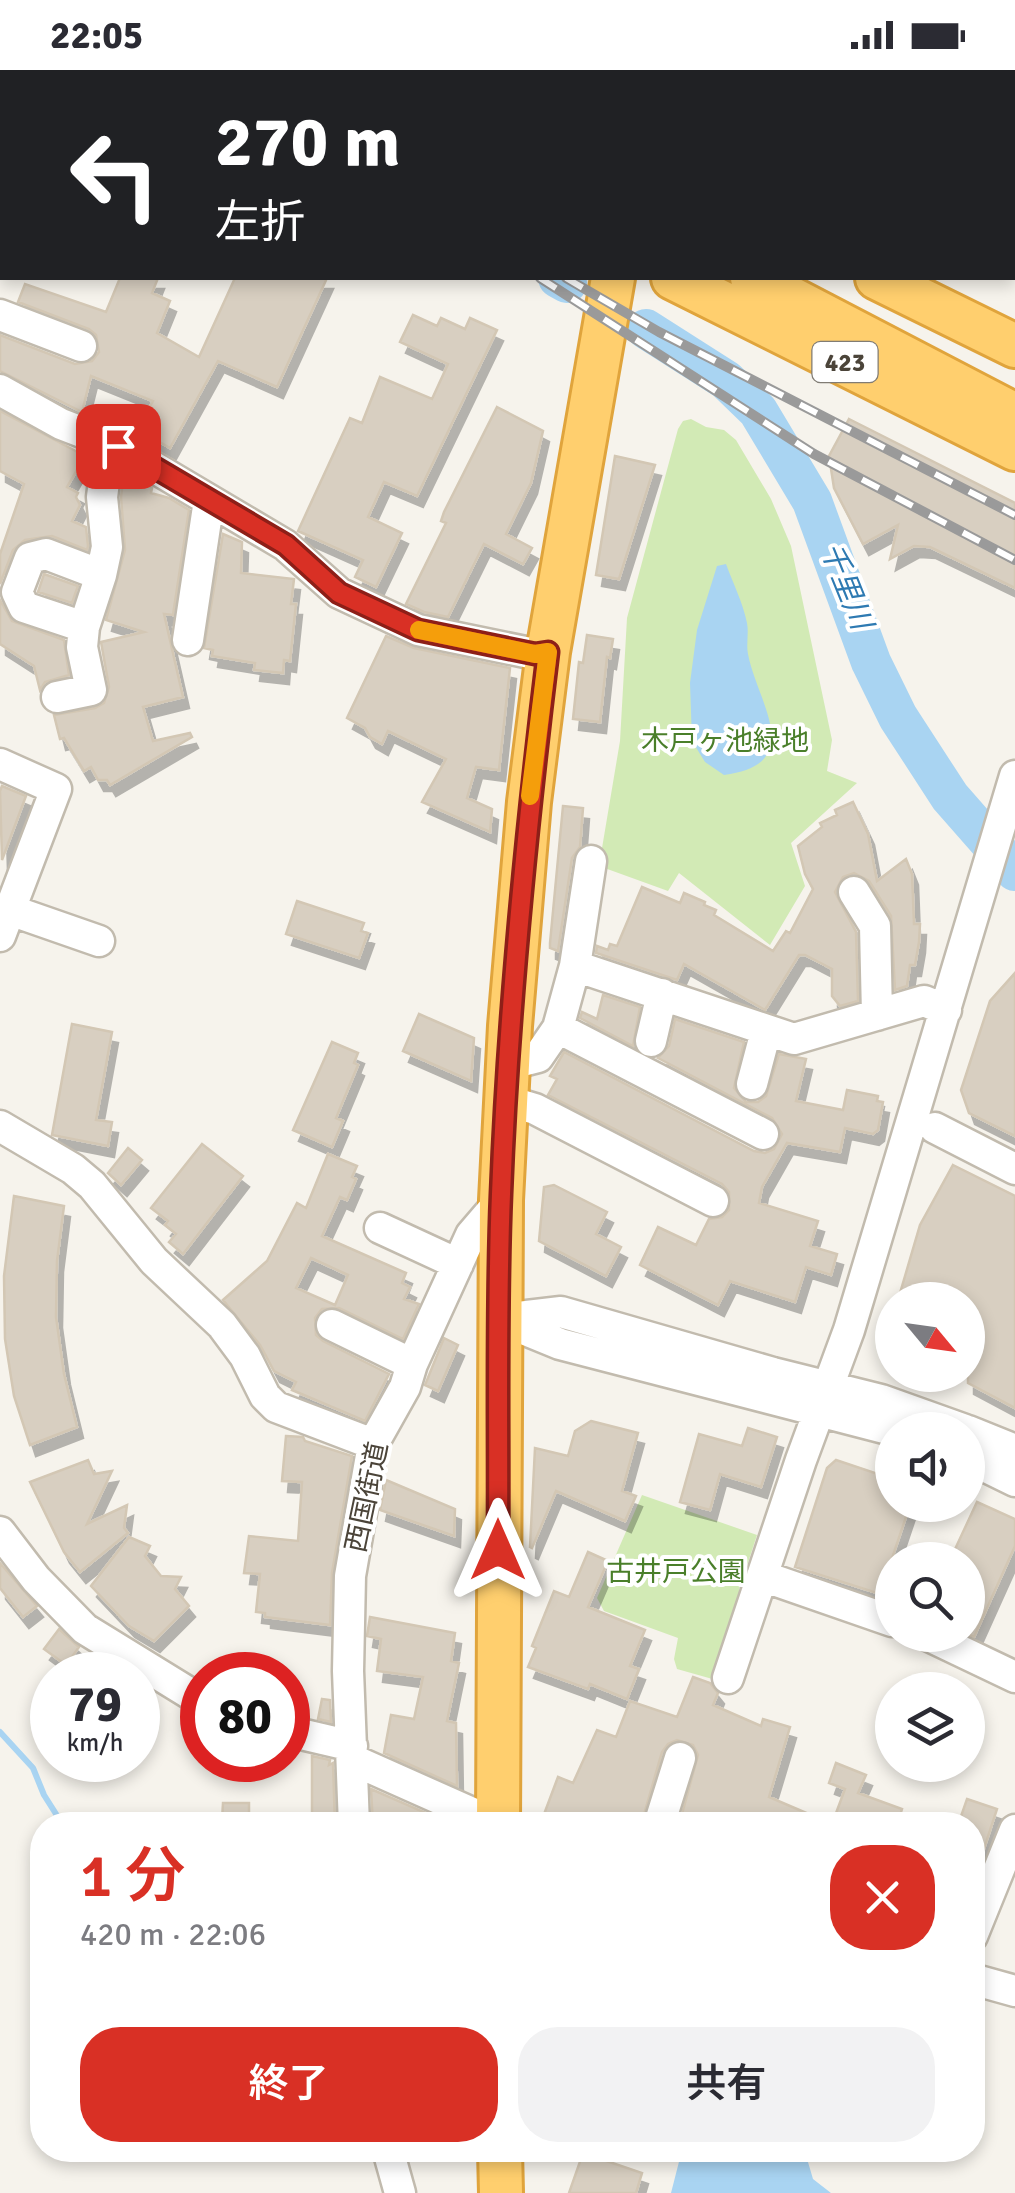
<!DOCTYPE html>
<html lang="ja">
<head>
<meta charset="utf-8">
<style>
	:root { --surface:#fff; --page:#f2f2f3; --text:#2b2b33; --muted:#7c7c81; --accent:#d93025 }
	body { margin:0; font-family:Signika,"Noto Sans JP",sans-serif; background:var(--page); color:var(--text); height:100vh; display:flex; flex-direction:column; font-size:38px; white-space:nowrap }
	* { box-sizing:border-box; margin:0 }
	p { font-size:32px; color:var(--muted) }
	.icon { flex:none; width:55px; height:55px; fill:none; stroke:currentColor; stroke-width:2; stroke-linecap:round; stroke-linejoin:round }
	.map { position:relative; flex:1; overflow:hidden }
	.sheet { position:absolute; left:30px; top:1742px; width:955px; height:350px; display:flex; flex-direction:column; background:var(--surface); border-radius:40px; box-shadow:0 5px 15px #0003 }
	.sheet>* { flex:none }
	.top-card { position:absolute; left:0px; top:0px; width:1015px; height:210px; box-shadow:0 5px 15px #0003; background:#202124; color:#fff; overflow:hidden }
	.needle { width:65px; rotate:119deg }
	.tools { position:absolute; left:875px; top:1212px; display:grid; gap:20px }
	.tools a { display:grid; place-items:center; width:110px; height:110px; border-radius:50%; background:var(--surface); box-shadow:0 5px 15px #0003; font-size:50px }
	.speed { position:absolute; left:30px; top:1582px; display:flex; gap:20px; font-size:50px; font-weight:700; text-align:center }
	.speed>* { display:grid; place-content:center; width:130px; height:130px; border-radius:50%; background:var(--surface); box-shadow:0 5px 15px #0003; line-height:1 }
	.speed small { font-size:25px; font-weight:400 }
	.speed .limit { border:15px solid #d22; background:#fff; color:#111 }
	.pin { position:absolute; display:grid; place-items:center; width:85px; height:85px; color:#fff; margin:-42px; border-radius:20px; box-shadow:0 5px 15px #0006 }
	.me { position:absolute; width:110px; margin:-55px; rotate:0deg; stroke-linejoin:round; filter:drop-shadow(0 0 8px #0008) }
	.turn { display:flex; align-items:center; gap:35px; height:210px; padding:0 50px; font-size:45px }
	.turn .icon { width:130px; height:130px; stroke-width:2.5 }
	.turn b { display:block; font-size:70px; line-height:85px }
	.round { display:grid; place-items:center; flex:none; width:105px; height:105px; border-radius:40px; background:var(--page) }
	.overview { display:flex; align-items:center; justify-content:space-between; height:170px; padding:0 50px }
	h1 { font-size:60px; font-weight:600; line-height:75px; color:var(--accent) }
	.cta { display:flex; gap:20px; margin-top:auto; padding:20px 50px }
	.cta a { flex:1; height:115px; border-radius:40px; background:var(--accent); color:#fff; font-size:40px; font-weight:600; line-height:115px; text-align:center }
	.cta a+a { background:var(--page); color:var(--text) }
	.status { display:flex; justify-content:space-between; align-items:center; height:70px; padding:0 50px; background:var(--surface); direction:ltr }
	.status svg { height:28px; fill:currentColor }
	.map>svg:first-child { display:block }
	.green { fill:#d2eab5 }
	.water { fill:#a9d4f2 }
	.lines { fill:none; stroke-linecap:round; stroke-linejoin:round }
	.stream { stroke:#a9d4f2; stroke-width:6 }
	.river { stroke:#a9d4f2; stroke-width:40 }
	.building { fill:#d8cfc1; stroke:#d3c7b4; stroke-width:2.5; fill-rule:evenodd; filter:url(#shadow) }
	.minor-casing { stroke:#c2bbae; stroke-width:35 }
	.highway-casing { stroke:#e0a43c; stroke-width:48 }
	.minor { stroke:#fff; stroke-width:30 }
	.highway { stroke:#ffcf6e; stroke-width:42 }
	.rail-casing { stroke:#9a9a9a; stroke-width:10 }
	.rail { stroke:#fff; stroke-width:6; stroke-dasharray:19; stroke-linecap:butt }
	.route-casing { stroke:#8d1f18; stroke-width:25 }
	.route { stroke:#d93025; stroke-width:18 }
	.slow { stroke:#f59e0b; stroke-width:18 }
	.labels { text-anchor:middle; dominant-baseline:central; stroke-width:8; stroke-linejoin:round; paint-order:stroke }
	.shield { fill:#fff; stroke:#817c74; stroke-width:2.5 }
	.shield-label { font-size:25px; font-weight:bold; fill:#4b4439 }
	.park-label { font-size:28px; fill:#4a7f2a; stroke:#fff }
	.street-label { font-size:28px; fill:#4b4439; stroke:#fff }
	.water-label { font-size:30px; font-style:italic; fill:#2e7ab2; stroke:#fff }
</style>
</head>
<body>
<div class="status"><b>22:05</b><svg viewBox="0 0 49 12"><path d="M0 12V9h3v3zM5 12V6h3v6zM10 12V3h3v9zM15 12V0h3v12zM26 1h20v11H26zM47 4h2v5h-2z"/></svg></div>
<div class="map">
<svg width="1015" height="2123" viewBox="0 0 1015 2123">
	<defs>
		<filter id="shadow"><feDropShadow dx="6" dy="11" stdDeviation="0" flood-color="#0004"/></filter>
	</defs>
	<rect width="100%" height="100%" fill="#f6f3ec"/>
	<!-- green -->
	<path class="green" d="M691,349L706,357L724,360L736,370L771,429L791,476L832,670L827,701L857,713L791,773L805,816L770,875L679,803L668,821L599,796L620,671L627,548L678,359L683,351Z
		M642,1425L757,1465L739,1520L744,1530L716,1610L677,1599L674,1589L678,1568L604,1541L597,1528Z"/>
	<!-- water -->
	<path class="water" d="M726,494C733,513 743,533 747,553C749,563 746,574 748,584C757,632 808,694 724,705L705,692L692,671L690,613L697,560L717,496Z
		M682,2080H800L805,2082L813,2109L831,2123H671Z"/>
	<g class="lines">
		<!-- stream -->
		<path class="stream" d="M0,1662L33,1698L44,1725L63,1755"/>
		<!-- river -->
		<path class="river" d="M172,0L175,2
			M558,208L567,213
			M646,259L726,310L758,341L812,431L871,592L898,647L950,727L1015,801"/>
	</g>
	<!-- building -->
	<path class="building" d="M120,208H158L152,223L170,231L157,263L199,287L235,208H327L277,317L218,291L170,378L137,359L153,331L91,306L82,342L0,301V265L75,294L92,291L99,282L96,265L89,259L18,232L25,214L106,242Z
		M413,245L437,256L441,248L465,259L470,248L497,260L417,426L384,412L368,447L402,463L376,517L355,507L363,490L298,461L350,348L362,353L380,307L432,329L448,294L400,272Z
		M497,337L543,361L531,413L506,464L532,478L523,494L484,474L448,547L424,542L406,534L446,453L441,451L444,442Z
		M0,341L85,386L67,417L78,423L76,427L80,435L72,451L86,457L88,476L87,480L52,466L25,470L13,480L0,514V484L24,414L0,401Z
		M849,349L1015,433V518L930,477L914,476L890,489L898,455L863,474L834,418L829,386Z
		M615,386L655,395L619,509L596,505Z
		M124,401L152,418L151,423L169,428L189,440L173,545L164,544L183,627L143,637L153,671L190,663L192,667L110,715L107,710H98L91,697L84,701L64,668L60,669L54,645L95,638L104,633L109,617L101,572L144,562L106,550L125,480L121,427Z
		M223,464L242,472L241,503L294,509L291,534H296L290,591L284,590L283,603L254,600L255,593L212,586L213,580L204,578Z
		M44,504L78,516L72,533L38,522Z
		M0,530L12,551L64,570L69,605L45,612L40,620L34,596L0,574Z
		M587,565L613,569L610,588L607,587L600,652L573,649L579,592L583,593Z
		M386,566L414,578L510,598L499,700L476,697L467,728L492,739L490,762L422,732L446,689L388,661L382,674L370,667L365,658L347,648Z
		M2,716L26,726L2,790L0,721Z
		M853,732L868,764L877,811L906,789L912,804L914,854H920L919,872L915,895H910L907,916L895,920L891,846L869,811L854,803L843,807L835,822L856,862L858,931L840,936L832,926V899L805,885H799L765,940L684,894L677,910L596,883L597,876L608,880L610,874L617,876L642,817L680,833L684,823L705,832L704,835L716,840L714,845L773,881L786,861L790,863L813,819L805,804L798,776L822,757L820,753L837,745L835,740Z
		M563,736L583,738L580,777L572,788L558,881L550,878V873Z
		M297,831L364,853L361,861L368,863L359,888L286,864Z
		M1015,903V1066L969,1043L961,1020L990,931Z
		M603,925L640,937L633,976L580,948L582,942L597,949Z
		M419,944L474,968L471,1011L403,981Z
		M675,949L744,972L734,1018L746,1032H758L766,1026L779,984L806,989L796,1031L843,1040L847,1020L878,1026L877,1031L883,1032L878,1060L873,1064L845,1058L840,1082L787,1073L762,1117L759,1133L818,1151L810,1176L837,1184L831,1205L806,1197L795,1232L730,1211L718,1235L640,1195L658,1157L696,1175L709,1149L722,1147L729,1140V1122L722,1114L548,1025L557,1009L550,1006L564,982L754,1081L765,1083L774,1079L782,1064L772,1048L658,988L669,976Z
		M72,954L112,962L96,1050L112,1052L108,1076L52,1065Z
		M332,972L358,983L354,993L358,995L336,1048L343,1051L332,1077L293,1060Z
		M202,1074L243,1106L183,1184L169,1172L176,1164L165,1155L168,1151L151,1138Z
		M128,1078L142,1090L121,1115L108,1103Z
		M328,1084L357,1096L352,1107L356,1109L347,1130L340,1127L322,1166L406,1203L402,1213L410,1217L404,1229L419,1234L403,1269L339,1238L322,1239L315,1248L316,1265L323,1271L389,1304L365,1351L292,1320L296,1312L274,1301L260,1275L223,1230L267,1191L297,1133L306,1138ZM311,1188L348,1205L335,1235L296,1218Z
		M953,1095L1015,1126V1338L968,1313V1230H898L920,1155Z
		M554,1115L607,1142L596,1164L621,1177L606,1206L539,1171L544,1117Z
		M14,1126L64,1136L57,1191L56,1247L64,1304L77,1357L30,1375L14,1326L5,1269L4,1206Z
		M444,1268L458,1275L438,1321L425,1315Z
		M591,1351L638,1363L622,1421L636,1426L625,1451L556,1421L532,1478L530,1477L535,1378L568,1386L575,1361Z
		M748,1358L777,1367L761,1417L720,1404L710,1440L680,1432L699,1364L742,1376Z
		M286,1366L303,1367L305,1371L352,1386L332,1503L330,1555L265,1547V1543L256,1542L260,1504L244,1503L249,1466L298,1471L302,1412L282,1411Z
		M88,1390L94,1404L112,1401L87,1454L127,1435L124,1458L128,1463L80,1502L64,1482L30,1412Z
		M836,1390L890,1408L887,1421L892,1423V1435H910L880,1524L795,1497L827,1398Z
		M386,1410L455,1439L454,1466L380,1440Z
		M977,1432L1015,1449V1476L974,1567L968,1564V1490H950Z
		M129,1467L150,1476L145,1486L161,1506L181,1507L175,1519L189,1536L154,1571L129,1556L91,1516Z
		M588,1482L608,1491L588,1537L645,1560L630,1596L639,1599L627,1629L590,1614L588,1619L528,1597L536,1578L532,1576L554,1521L569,1527Z
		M0,1493L37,1536L23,1547L0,1518Z
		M370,1547L455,1563L451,1591L459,1593L447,1651L456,1653L457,1716L384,1683L391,1645L414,1649L423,1607L377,1601L381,1569L367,1566Z
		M59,1559L79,1577L66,1595L44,1579Z
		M693,1607L710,1613L718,1623L713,1635L761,1656L763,1649L790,1657L769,1727L832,1754L845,1719L829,1713L836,1693L866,1705L858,1723L902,1739L897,1755H679L698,1685L693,1675L677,1670L668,1674L662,1682L641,1755H540L558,1707L573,1713L597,1660L616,1667L630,1631L677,1647Z
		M322,1629L330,1630L331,1652L318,1649Z
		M312,1686L330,1690L329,1695L333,1693L335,1755H312Z
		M371,1719L449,1753L448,1755H373Z
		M967,1729L997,1739L976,1803L972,1802V1755H958Z
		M223,1733H249V1751L222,1750Z
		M583,2083L642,2103L636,2123H569Z"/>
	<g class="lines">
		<defs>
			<path id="minor" d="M900,0L901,2
				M1012,38H1015
				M0,245L81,276
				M0,320L61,354L118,376L285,475L339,523L418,560L535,584L548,582
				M84,557L24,537L17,522L30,488L46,484L101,505
				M188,570L209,430
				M57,627L91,620L82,577L84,557L101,505L107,477L102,427L109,373
				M0,694L56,719L0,866
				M854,822L875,856L877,945
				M10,840L99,871
				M575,896L794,969L924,931L946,940
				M558,958L763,1064
				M651,971L662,924
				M507,995L538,987L558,958L575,896L591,791
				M752,1014L766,961
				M505,1030L535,1039L713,1131
				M0,1056L73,1099L92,1115L154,1191L222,1255L245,1286L265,1326L276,1337L373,1374
				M935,1058L1015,1099
				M380,1158L458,1194
				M500,1249L561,1242L773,1303L881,1330L965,1360
				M501,1250L560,1274L892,1360
				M332,1255L412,1294
				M968,1361L1015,1380
				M968,1388L1015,1411
				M0,1462L36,1509L85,1559L202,1631
				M762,1506L892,1551
				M927,1565L1015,1607
				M728,1608L801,1390L849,1260L1015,706
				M288,1661L352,1676
				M353,1690L499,1755
				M354,1755L348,1601L350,1506L373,1374L405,1317L412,1294L471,1165L501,1130
				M659,1755L680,1688
				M972,1866L1015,1760
				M972,1909L1015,1921
				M388,2080L400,2123"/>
			<path id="highway" d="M274,0L278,2
				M355,0L360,2
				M412,0L417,2
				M508,0L513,2
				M655,2V0
				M673,208L1015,379
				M752,208L1015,345
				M877,208L1015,276
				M498,1755L501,1130L510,956L529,732L548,582L613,208
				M500,2080L501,2123"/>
		</defs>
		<!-- minor casing -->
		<use href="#minor" class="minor-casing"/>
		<!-- highway casing -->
		<use href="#highway" class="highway-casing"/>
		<!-- minor -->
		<use href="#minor" class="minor"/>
		<!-- highway -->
		<use href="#highway" class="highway"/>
		<defs>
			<path id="rail" d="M213,0L217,2
				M237,0L241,2
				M540,208L814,384L1015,490
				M566,208L659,262L1015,445"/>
		</defs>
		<!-- rail casing -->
		<use href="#rail" class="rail-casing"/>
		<!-- rail -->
		<use href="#rail" class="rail"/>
	</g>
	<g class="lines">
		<defs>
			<path id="route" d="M118,376L286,475L339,523L418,560L535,584L548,582C526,762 508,942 501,1124C496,1242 499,1361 498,1480"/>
		</defs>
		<!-- route casing -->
		<use href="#route" class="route-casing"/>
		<!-- route -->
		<use href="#route" class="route"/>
		<!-- slow -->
		<path class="slow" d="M419,560L535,584L548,582L530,726"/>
	</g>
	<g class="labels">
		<!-- shield labels -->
		<rect class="shield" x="812.5" y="272" width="65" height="40" rx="8"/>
		<g class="shield-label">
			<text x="845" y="292">423</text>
		</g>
		<!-- park labels -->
		<g class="park-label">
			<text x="725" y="671">木戸ヶ池緑地</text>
			<text x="676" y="1502">古井戸公園</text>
		</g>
		<!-- street labels -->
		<g class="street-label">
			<text transform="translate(367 1427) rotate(-78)">西国街道</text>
		</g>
		<!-- water labels -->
		<g class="water-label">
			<text transform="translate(846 516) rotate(68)">千里川</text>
		</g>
	</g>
</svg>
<div class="tools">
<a><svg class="needle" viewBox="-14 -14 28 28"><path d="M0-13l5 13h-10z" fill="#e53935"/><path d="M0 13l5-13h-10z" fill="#7c7c81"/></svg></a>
<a><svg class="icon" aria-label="sound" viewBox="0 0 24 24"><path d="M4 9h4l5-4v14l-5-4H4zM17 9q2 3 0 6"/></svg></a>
<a><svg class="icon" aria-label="search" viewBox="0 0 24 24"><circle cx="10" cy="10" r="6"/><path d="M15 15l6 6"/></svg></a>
<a><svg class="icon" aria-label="layers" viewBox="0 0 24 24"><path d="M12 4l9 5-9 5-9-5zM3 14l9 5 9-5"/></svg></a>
</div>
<div class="speed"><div>79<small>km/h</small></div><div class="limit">80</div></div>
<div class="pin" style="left:118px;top:376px;background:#d93025"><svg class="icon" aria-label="arrive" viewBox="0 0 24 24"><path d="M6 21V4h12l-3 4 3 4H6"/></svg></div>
<svg class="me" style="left:498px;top:1480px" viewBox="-20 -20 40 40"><path d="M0-17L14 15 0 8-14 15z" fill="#d93025" stroke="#fff" stroke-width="4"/></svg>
<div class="top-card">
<div class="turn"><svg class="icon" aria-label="left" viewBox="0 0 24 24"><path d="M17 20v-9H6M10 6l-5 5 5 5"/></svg><div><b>270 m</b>左折</div></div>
</div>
<section class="sheet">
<div class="overview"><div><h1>1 分</h1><p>420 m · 22:06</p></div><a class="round" style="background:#d93025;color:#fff"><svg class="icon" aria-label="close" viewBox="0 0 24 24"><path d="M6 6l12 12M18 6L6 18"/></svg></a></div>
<div class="cta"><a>終了</a><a>共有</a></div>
</section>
</div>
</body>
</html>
